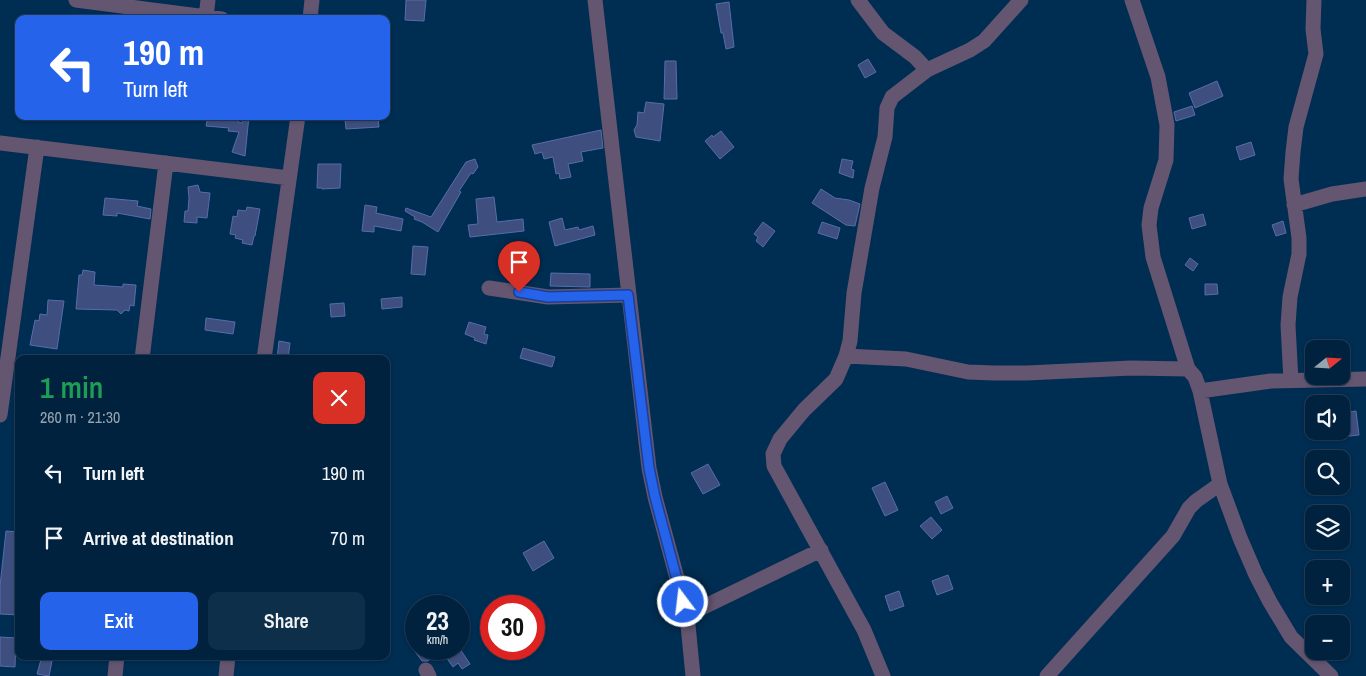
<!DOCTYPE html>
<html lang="en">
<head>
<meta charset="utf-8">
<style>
	:root { --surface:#00223e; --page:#0e2f49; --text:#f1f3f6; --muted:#95a4b0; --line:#223f58; --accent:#2563eb }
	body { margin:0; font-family:"Archivo Narrow",sans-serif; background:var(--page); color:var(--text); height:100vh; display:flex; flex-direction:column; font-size:19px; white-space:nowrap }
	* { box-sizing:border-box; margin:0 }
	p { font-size:16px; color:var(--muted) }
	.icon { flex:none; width:28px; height:28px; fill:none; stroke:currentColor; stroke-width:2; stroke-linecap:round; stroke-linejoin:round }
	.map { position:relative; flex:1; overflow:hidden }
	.drawer { position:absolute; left:15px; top:355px; width:375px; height:305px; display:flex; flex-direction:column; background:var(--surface); border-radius:10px; box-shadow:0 1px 4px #0004,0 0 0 1px var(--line) }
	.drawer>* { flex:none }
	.guide { position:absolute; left:15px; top:15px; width:375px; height:105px; border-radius:10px; box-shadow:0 1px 4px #0004,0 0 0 1px var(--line); background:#2563eb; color:#fff; overflow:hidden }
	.needle { width:32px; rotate:72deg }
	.buttons { position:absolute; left:1305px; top:340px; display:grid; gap:10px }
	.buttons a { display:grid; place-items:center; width:45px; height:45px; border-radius:10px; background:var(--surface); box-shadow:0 1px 4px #0004,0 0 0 1px var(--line); font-size:25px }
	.speed { position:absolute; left:405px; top:595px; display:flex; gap:10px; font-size:25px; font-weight:700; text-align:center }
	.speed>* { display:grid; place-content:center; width:65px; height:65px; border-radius:50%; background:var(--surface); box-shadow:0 1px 4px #0004,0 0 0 1px var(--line); line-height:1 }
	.speed small { font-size:12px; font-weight:400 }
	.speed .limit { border:8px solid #d22; background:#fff; color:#111 }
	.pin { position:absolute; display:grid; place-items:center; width:42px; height:42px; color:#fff; margin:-51px -21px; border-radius:50% 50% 50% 0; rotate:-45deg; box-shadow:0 0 5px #0007 }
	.pin .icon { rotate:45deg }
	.me { position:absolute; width:55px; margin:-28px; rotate:345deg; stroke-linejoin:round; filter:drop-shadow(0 0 4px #0008) }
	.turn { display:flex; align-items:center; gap:18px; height:105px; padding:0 25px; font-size:22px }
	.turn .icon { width:65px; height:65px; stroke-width:2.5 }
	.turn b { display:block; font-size:35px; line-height:42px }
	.round { display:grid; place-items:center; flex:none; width:52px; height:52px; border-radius:10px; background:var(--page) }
	.overview { display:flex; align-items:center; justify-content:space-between; height:85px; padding:0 25px }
	h1 { font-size:30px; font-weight:600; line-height:38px; color:#1e9e55 }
	.action { display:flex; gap:10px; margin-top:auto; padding:10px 25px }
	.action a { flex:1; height:58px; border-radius:10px; background:var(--accent); color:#fff; font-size:20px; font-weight:600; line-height:58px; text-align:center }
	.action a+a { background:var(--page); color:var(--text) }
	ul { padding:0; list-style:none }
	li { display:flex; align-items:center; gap:15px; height:65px; padding:0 25px }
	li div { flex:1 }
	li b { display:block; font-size:19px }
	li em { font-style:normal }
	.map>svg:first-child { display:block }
	.building { fill:#3e4f7f; stroke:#576cab }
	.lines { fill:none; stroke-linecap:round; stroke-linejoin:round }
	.minor { stroke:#645570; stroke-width:15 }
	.route-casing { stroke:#184099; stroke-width:12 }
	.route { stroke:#2563eb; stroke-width:9 }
</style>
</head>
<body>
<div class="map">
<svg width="1366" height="676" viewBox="0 0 1366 676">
	<rect width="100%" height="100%" fill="#002d52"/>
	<!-- building -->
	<path class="building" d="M406,0H426L424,21L405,20Z
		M729,2L734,47L726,49L723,33H721L716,4Z
		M868,59L876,72L865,78L858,65Z
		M665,61H676L677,99H664Z
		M1217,81L1223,96L1195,108L1189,93Z
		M646,102L664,104L660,141L636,137L634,130L637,125L638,112L644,113Z
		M1192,106L1195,115L1176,121L1174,112Z
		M208,116L239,118L238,122L242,123L245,116H249L245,156L232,152L239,132L228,131L229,128L206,126Z
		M378,117L379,127L346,129L345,119Z
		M601,130L603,148L581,152L583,161L568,164L571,177L560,179L559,173L556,174L553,157L544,159L542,152L535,154L532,145Z
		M721,131L734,147L720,159L705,141L712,135L713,137Z
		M1251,142L1255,155L1240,160L1236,147Z
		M475,159L478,167L473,174L471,173L459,191L461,192L438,232L422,222L414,219L415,217L405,211L406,208L431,217L466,162Z
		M842,159L853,161L851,169L854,170L853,178L839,173Z
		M318,164H341L340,188L322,189V188H317Z
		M198,185L200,192L210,193L207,218L197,217V223L184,222L185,211H188L189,198L188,187Z
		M821,189L835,198L849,200L860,204L855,226L846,225L812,203Z
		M494,197L497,222L523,219L524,231L470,237L468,225L478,224L476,199Z
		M105,198L138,201L137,206L151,209L150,219L117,213V216L103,215Z
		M365,205L377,207L376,213L403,219L401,231L374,226V232L362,231Z
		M247,207L260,209L255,236H254L252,245L242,243L243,240L235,238L236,235L230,234L233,216L237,217L238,210L246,211Z
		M1203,214L1206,225L1192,229L1189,218Z
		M562,218L565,230L578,227L579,230L593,226L595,235L555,246L549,222Z
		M1283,221L1286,233L1276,236L1272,225Z
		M763,222L775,231L763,247L756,241L758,237L754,234Z
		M822,222L840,228L837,239L818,233Z
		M413,246L428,247L425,275L411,274Z
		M1190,258L1198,264L1193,271L1185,265Z
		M83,270L95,272L94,285L123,287V284L136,285L134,306L130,305L129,311L125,310L121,314L117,310L76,309L79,275H82Z
		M551,273L590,274V287L550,286Z
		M1205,284H1217L1218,294L1205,295Z
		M402,297V307L382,309L381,299Z
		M48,300L64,301L57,349L30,345L35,320L39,321L40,314L47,315Z
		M344,303L345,316L331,317L330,304Z
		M206,318L235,322L233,334L205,330Z
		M469,322L486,327L484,334L488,335L486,344L474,340L475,338L465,334Z
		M279,341L290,343L288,359H277Z
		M523,348L555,357L552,367L520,358Z
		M1356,411L1359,435L1341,437V413Z
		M708,464L720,485L703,494L691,473Z
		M885,482L898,510L885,516L872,488Z
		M947,496L953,508L941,514L935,502Z
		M931,517L942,530L932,539L920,526Z
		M6,531L19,532V615L0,614V586Z
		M544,541L554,558L533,571L523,553Z
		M948,575L953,589L937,595L932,581Z
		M899,591L904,606L890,611L885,596Z
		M0,637L16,638L15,667L0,666Z
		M413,649H460L470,664L462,669L458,663L453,667L441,650L428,661H422Z
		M42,656H53L49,676L37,674Z"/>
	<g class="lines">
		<!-- minor -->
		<path class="minor" d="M76,0L222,19
			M595,0L649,468L655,497L687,615L693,676
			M858,0L883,33L915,57L927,70
			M1132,0L1158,77L1167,125L1166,160L1151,208L1149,225L1153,257L1188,369L1195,377L1200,391L1220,484L1240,538L1256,575L1270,602L1291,637L1331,676
			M206,17L208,0
			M310,19L312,0
			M0,143L289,178
			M1294,205L1332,194L1366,189
			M489,288L548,297L629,295
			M846,356L906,359L968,372L994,373H1027L1131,368L1188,369
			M142,359L166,163
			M264,359L298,116
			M1291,381L1288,325L1290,297L1299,254V238L1291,179L1293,152L1296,127L1316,54L1313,29L1314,0
			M1200,391L1271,381L1366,379
			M0,415L37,147
			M687,615L821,550
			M426,670L429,676
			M115,676L117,656
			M226,676L228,656
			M883,676L864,630L774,466L773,454L780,439L804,410L836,379L846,356L850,341L854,293L872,188L885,137L887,108L892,97L927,70L970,50L984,41L1021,0
			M1047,676L1173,536L1189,508L1196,501L1220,484"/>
	</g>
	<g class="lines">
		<defs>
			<path id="route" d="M519,292L548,297L628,295L649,468L655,497L683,602"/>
		</defs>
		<!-- route casing -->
		<use href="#route" class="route-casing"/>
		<!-- route -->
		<use href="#route" class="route"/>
	</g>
</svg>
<div class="buttons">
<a><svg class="needle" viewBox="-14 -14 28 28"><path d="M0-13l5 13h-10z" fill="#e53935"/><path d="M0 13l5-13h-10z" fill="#95a4b0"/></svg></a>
<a><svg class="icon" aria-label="sound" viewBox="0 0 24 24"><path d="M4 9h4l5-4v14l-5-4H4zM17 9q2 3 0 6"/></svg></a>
<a><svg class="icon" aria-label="search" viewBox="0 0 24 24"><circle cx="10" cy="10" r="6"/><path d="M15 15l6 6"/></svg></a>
<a><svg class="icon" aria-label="layers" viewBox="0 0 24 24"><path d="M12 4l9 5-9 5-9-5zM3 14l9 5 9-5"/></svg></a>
<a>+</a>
<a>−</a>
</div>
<div class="speed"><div>23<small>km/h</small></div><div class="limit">30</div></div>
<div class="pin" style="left:519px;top:292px;background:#d93025"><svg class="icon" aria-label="arrive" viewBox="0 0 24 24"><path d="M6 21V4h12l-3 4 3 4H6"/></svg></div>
<svg class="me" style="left:683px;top:602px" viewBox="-20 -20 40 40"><circle r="17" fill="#2563eb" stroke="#fff" stroke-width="3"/><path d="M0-11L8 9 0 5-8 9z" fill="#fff"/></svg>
<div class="guide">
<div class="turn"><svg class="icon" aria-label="left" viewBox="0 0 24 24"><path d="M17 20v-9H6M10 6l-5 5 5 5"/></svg><div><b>190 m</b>Turn left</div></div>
</div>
<section class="drawer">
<div class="overview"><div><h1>1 min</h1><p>260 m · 21:30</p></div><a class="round" style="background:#d93025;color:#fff"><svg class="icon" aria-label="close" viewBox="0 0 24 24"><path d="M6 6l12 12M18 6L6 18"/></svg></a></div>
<ul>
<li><svg class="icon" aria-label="left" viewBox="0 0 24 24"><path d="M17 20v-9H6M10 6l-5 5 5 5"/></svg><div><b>Turn left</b></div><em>190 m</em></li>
<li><svg class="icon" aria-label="arrive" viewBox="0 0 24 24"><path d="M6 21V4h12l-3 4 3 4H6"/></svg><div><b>Arrive at destination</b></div><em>70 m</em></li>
</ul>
<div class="action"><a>Exit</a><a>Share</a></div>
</section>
</div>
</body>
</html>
